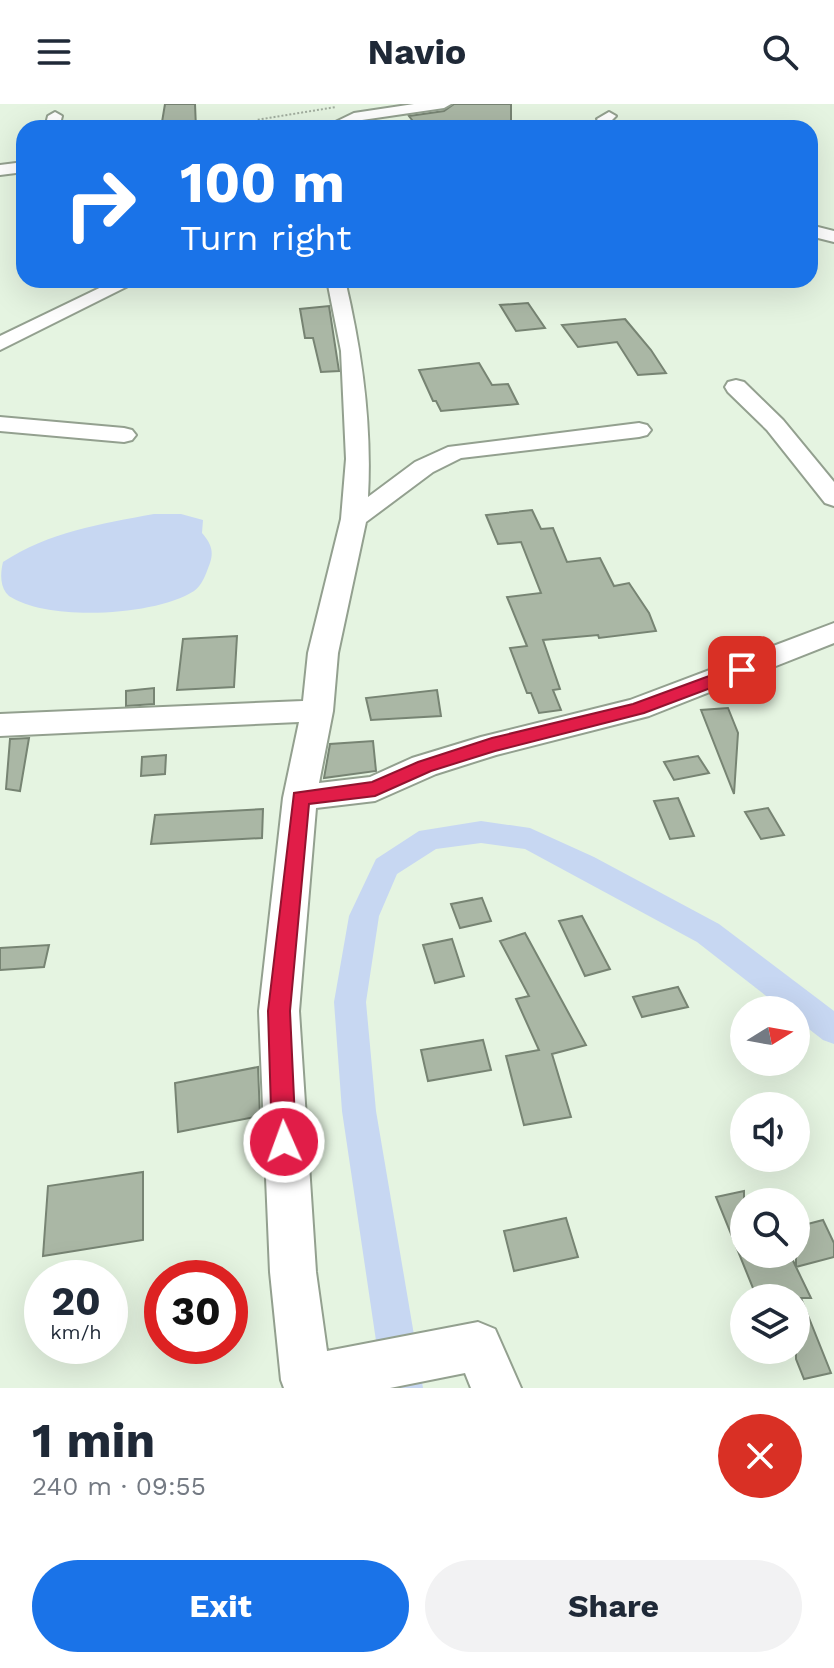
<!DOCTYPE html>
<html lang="en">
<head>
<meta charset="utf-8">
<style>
	:root { --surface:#fff; --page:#f2f2f3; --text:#1f2937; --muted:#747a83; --accent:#1a73e8 }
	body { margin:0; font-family:"Work Sans",sans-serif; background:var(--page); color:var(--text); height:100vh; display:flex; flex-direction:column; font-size:30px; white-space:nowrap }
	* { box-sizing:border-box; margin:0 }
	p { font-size:26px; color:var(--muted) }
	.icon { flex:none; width:44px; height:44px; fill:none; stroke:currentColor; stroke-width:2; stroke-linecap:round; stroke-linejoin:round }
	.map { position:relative; height:1284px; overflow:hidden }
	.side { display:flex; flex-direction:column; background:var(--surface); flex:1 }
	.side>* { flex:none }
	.hud { position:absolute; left:16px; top:16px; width:802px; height:168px; border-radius:24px; box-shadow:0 8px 32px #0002; background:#1a73e8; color:#fff; overflow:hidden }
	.needle { width:52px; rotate:79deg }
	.controls { position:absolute; left:730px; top:892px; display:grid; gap:16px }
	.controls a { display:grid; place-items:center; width:80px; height:80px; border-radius:50%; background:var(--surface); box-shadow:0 8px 32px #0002; font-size:40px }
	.speed { position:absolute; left:24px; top:1156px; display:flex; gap:16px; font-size:40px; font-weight:700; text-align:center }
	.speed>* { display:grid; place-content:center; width:104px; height:104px; border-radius:50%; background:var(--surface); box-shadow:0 8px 32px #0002; line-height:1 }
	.speed small { font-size:20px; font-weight:400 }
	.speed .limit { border:12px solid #d22; background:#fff; color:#111 }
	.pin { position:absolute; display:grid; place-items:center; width:68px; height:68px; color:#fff; margin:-34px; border-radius:16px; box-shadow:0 4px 12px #0006 }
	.me { position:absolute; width:88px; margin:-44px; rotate:358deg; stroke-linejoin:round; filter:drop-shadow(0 0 6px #0008) }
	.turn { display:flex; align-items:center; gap:28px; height:168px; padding:0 32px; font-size:36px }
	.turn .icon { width:104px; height:104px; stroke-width:2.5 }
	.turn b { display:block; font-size:56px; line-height:68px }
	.round { display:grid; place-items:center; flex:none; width:84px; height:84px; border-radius:42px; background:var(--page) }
	.head { display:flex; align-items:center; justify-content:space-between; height:136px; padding:0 32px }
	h1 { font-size:48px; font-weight:700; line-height:60px }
	.action { display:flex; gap:16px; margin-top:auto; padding:16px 32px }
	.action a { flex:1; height:92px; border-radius:48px; background:var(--accent); color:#fff; font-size:32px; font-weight:700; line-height:92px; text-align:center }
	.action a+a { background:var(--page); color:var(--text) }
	header { display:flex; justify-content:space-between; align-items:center; height:104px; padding:0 32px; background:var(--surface); font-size:36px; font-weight:700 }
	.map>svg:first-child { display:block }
	.water { fill:#c7d7f2 }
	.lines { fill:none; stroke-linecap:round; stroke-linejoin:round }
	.canal { fill:#c7d7f2; fill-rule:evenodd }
	.building { fill:#aab7a5; stroke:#778473; stroke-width:2 }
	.minor-casing { stroke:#93a08f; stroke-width:4 }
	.path { stroke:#a2ae9f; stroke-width:2; stroke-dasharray:2 2; stroke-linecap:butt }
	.minor { fill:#fff; fill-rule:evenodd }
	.route { fill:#e11d48; stroke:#92132f; stroke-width:2 }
</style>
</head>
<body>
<header><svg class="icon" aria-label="menu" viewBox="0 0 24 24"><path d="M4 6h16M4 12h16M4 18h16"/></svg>Navio<svg class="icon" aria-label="search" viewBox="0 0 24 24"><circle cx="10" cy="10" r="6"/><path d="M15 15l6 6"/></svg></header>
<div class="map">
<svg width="834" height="1284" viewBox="0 0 834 1284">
	<rect width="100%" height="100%" fill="#e5f4e1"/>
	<!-- water -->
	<path class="water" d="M154,410H181L203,416L202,429C214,443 214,451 207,467C204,475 200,483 194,487C155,512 48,518 9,492C0,484 0,470 3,458C49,428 100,420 154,410Z"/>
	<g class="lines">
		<!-- canal -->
		<path class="canal" d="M481,717L530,724L594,753L719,820L834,907V940L823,936L796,915V906H784L697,838L525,745L481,739L436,745L397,770L379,812L366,898L376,1007L423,1284H383L342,1007L334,898L349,812L376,755L419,727Z"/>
	</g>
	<!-- building -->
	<path class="building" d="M165,0H195L196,24H161Z
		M454,0H511V20L464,24L460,18L415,20L409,12L444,7Z
		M528,199L545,224L516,227L500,201Z
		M329,202L339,267L321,268L313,234H305L300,205Z
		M625,215L651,246L666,269L638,271L617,238L578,243L562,221Z
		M479,259L492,281L508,280L518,300L441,307L436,297H433L419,266Z
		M532,406L541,425L553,424L567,458L600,454L614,482L629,479L649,509L656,527L599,534L598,531L543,536L560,585L553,586L561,606L539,609L531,589H527L510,544L527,542L507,493L541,489L521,438L498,440L486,411Z
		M237,532L234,583L177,586L183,535Z
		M154,584V600L126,602V587Z
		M437,586L441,612L371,616L366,594Z
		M728,604L738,629L734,690L701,606Z
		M29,634L20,687L6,685L10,635Z
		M373,637L376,667L324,674L330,640Z
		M166,651L165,670L141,672L142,653Z
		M698,652L709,669L674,676L664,658Z
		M678,694L694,732L670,735L654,697Z
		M768,704L784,731L761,735L745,708Z
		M263,705L262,734L151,740L155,711Z
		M482,794L491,817L460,824L451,800Z
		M582,812L610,865L585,872L559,817Z
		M525,829L586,941L552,950L571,1013L524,1021L506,952L539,946L516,895L529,892L500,837Z
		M452,835L464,872L435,879L423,841Z
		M49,841L44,863L0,866V844Z
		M678,883L688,903L642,913L633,893Z
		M483,936L491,966L428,977L421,946Z
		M258,963L260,1012L178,1028L175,979Z
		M143,1068V1136L43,1152L48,1082Z
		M744,1087V1150H790L796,1163V1123L823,1116L834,1139V1153L796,1163L811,1194H801L831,1269L804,1275L796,1255V1194H757L716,1093Z
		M566,1114L578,1153L514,1167L504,1127Z"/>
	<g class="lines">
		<defs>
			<path id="minor" d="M414,0H451L444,4L362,16L343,24H323L354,9Z
				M55,8L62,12L59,24H45L48,12Z
				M609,8L616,12L612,16L617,24H603L597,15Z
				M24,58V68L0,71V61Z
				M810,121L834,127V138L810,132Z
				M116,176H140L0,246V232Z
				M327,176H345C362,248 372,319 368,393L415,358L448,343L639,319L647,321L651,326L647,331L639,333L461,354L433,368L366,418L338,549L333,607L319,679L370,673L412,654L481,633L630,596L834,519V539L649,612L496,651L436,670L375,697L316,704L299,907L316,1168L327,1247L478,1218L495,1225L521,1284H471L465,1269L390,1284H284L281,1276L270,1168L259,907L283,694L299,618L0,632V610L303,597L308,549L341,415L346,355L341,247Z
				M736,276L744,278L783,316L834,378V402L825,399L767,326L728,288L725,283L728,278Z
				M0,313L124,324L132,326L136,331L132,336L124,338L0,327Z"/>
		</defs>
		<!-- minor casing -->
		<use href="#minor" class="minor-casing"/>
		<!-- path -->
		<path class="path" d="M228,24L257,21L256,16L336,3"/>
		<!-- minor -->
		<use href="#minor" class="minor"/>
	</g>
	<!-- route -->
	<path class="route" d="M742,560L750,566L748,570L644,609L495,647L431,667L375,692L309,700L290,907L296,1038L293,1046L284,1049L276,1046L272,1038L268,907L294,689L372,678L418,658L492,634L633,600Z"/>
</svg>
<div class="controls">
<a><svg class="needle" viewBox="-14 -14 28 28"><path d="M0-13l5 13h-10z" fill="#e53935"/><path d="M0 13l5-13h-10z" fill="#747a83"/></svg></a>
<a><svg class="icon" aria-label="sound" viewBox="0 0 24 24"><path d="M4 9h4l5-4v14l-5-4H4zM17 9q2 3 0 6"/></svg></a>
<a><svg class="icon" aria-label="search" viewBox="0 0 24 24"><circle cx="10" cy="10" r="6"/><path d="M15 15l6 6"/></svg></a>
<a><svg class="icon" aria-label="layers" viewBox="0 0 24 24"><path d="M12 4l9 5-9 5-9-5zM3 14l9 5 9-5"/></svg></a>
</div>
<div class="speed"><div>20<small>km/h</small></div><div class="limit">30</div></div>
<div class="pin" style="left:742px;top:566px;background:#d93025"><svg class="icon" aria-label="arrive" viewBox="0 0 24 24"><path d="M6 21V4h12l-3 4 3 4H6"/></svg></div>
<svg class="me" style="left:284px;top:1038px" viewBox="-20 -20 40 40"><circle r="17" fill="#e11d48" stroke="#fff" stroke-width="3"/><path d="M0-11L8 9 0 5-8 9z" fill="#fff"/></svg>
<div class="hud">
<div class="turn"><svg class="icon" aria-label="right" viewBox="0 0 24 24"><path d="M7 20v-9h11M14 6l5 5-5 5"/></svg><div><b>100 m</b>Turn right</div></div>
</div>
</div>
<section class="side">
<div class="head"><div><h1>1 min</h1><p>240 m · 09:55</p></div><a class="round" style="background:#d93025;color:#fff"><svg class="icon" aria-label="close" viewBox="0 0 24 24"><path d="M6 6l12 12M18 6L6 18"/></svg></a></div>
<div class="action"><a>Exit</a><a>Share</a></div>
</section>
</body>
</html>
